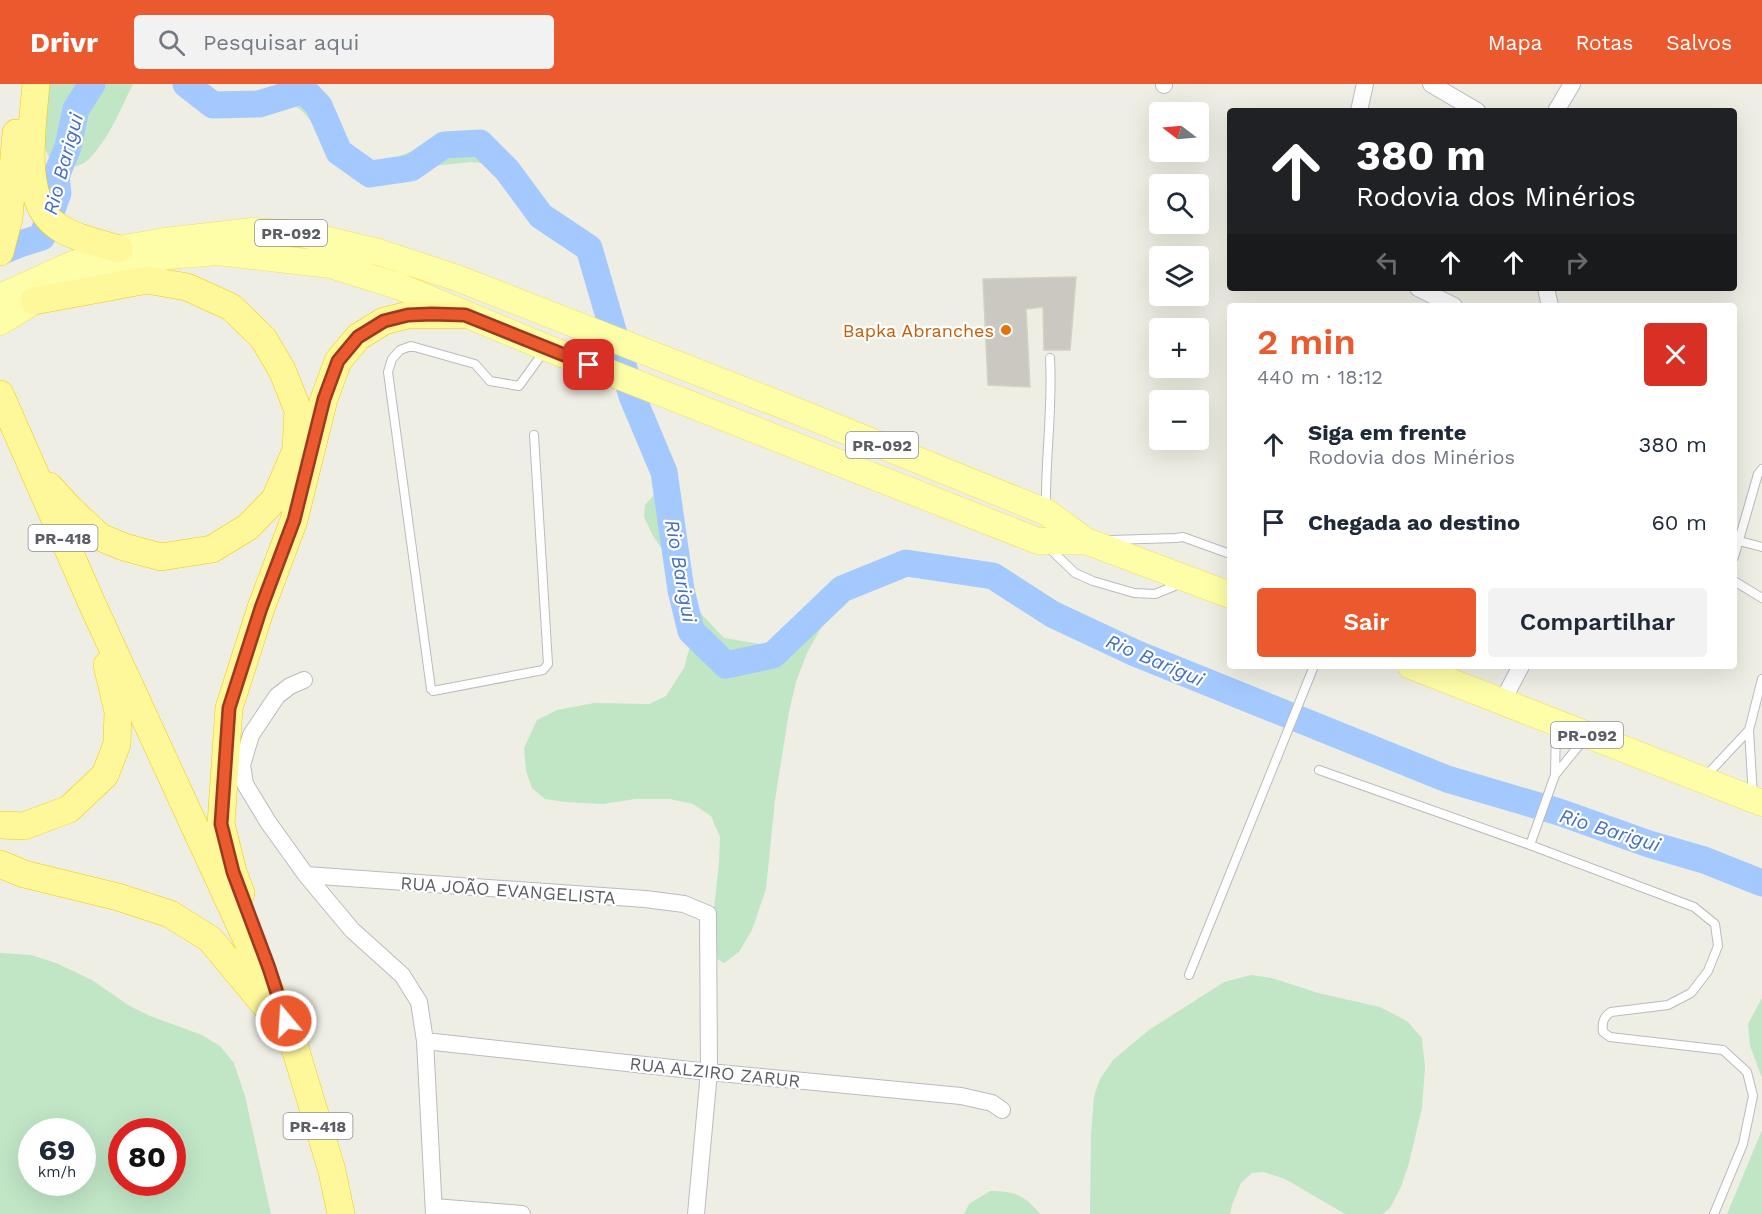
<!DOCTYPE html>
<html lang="pt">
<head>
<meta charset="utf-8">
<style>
	:root { --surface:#fff; --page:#f2f2f3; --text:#1f2937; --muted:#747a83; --accent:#eb5a2e }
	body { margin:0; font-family:"Work Sans",sans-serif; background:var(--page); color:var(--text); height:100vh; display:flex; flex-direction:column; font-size:22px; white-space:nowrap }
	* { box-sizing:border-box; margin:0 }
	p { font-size:20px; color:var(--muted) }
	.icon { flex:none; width:33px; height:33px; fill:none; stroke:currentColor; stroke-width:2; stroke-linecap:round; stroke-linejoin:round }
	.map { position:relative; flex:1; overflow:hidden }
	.details { position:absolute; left:1227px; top:219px; width:510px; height:366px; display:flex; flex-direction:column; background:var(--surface); border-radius:6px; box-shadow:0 6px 24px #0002 }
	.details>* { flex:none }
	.guide { position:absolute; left:1227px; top:24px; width:510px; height:183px; border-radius:6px; box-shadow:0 6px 24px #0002; background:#202124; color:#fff; overflow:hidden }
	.needle { width:39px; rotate:286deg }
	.controls { position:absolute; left:1149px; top:18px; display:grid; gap:12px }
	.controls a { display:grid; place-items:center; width:60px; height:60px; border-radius:6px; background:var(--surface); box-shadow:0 6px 24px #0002; font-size:30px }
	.speed { position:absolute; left:18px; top:1034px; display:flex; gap:12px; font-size:30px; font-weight:700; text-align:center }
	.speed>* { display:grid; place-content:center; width:78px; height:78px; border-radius:50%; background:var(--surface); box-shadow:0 6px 24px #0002; line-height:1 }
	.speed small { font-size:15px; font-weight:400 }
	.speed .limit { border:9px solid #d22; background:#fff; color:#111 }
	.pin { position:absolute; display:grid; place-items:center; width:51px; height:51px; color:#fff; margin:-26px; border-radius:12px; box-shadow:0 3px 9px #0006 }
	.me { position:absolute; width:66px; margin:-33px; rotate:342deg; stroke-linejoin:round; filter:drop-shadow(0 0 4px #0008) }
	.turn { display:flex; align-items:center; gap:21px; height:126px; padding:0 30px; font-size:27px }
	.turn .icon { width:78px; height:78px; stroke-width:2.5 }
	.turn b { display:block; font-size:42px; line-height:51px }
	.lanes { display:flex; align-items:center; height:57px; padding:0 30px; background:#0003; justify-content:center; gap:30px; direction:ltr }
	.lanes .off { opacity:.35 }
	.round { display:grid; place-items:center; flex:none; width:63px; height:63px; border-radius:6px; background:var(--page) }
	.headline { display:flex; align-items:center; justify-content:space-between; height:102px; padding:0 30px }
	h1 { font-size:36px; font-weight:600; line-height:45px; color:var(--accent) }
	.primary-button { display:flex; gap:12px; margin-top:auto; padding:12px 30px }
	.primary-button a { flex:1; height:69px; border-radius:6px; background:var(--accent); color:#fff; font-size:24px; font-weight:600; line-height:69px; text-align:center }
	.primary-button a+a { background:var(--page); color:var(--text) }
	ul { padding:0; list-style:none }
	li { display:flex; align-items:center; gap:18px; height:78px; padding:0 30px }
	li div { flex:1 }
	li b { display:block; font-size:22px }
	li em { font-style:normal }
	header { display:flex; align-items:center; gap:36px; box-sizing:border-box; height:84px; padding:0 30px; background:var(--accent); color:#fff }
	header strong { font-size:28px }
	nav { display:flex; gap:33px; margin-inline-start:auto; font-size:21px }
	.search { width:420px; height:54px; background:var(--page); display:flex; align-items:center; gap:15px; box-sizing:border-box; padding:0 21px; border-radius:6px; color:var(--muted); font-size:22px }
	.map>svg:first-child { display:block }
	.green { fill:#c0e6c6; fill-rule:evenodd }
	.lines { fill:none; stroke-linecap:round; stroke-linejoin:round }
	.river { stroke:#a3c9ff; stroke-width:27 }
	.building { fill:#cac8c1; stroke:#d3d1c2; stroke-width:1.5 }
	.service-casing { stroke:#b9bbc0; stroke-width:10 }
	.minor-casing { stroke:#b9bbc0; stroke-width:18 }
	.primary-casing { stroke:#f3df59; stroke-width:27 }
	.trunk-casing { stroke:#f2cc00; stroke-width:28 }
	.service { stroke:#fff; stroke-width:8 }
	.minor { stroke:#fff; stroke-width:16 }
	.primary { stroke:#fffea8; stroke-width:26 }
	.trunk { stroke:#fef89a; stroke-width:27 }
	.route-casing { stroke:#993a1e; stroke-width:15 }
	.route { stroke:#eb5a2e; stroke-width:10 }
	.food-dot { fill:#e8710a; stroke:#fff; stroke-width:2 }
	.labels { text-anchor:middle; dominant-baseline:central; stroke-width:4.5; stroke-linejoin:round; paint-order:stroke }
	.shield { fill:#fff; stroke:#8d8e93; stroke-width:1.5 }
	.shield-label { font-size:16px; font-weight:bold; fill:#5c5e65 }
	.food-label { font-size:18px; fill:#c56008; stroke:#fff; text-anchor:end }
	.street-label { font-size:18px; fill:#5c5e65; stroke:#fff }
	.water-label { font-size:20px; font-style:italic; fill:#446fc4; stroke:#fff }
</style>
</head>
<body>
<header>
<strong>Drivr</strong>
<div class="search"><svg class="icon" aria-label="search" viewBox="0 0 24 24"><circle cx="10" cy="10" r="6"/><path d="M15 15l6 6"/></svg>Pesquisar aqui</div>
<nav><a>Mapa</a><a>Rotas</a><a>Salvos</a></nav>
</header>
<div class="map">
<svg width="1762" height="1130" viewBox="0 0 1762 1130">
	<rect width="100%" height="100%" fill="#efeee4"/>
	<!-- green -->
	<path class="green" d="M44,0H133C120,26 109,55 89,75C82,82 73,84 64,82C33,78 43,21 44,0Z
		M306,9L342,66L369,84L446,54L478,58L503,82L471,78L434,82L387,100L361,99L340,82L318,45L302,27L283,13Z
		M675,400L692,520L724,554L774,562L845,495L853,493L848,506L826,535L807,569L796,598L789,628L775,716L766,805L752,846L739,868L724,879L714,873L711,852L719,779L720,753L711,732L693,720L670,715H635L603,720L565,718L545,715L532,704L526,687L524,664L537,636L557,626L594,619L649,620L666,612L684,584L690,562L692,532L689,515L678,488L653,452L644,433L645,421L658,406Z
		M0,869L31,871L56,879L92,896L128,921L150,932L202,951L220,962L234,979L245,1012L271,1130H0ZM32,1047H82V1098H32ZM122,1047H172V1098H122Z
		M1251,891L1272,894L1318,909L1380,923L1407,937L1422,954L1425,983L1422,1024L1409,1079L1401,1103L1390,1124L1383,1130H1345L1285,1095L1264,1088L1252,1089L1241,1099L1232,1121L1230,1130H1090L1091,1050L1094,1012L1100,995L1113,976L1149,946L1224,898Z
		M1762,914V994L1750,962L1748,940Z
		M1762,1046V1130H1727Z
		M990,1107C1014,1107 1025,1111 1040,1130H964L969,1120Z"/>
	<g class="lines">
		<!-- river -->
		<path class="river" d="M186,0L213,21L259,20L304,6L319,22L339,68L370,90L411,84L444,61L480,59L507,86L541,132L589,164L632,312L664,388L681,506L691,547L726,581L773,571L842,505L906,479L993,492L1052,530L1135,569L1447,695L1559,728L1649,760L1704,776L1762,799
			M0,168L20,160L42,153L58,109L56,92L68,63L76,25L92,0"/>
	</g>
	<!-- building -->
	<path class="building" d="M1076,193L1070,266H1044L1043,223L1026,225L1030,303L988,301L983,195Z"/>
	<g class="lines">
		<defs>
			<path id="service" d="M534,351L548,580L543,586L433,607L431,605L388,288L392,275L400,266L411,262L475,280L490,297L519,302L545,266
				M1046,425C1045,374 1053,325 1050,274
				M1111,456L1176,454L1183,453L1230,470
				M1739,457L1762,463
				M1049,464L1075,489L1093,497L1134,509L1155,510L1182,499
				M1734,473L1758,390L1762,385
				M1734,497L1762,514
				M1556,643L1555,691L1530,761L1694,823L1715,840L1718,862L1708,887L1691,909L1668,921L1611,928C1603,933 1602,939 1603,948L1610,953L1723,966L1747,988L1753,1012L1743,1060L1714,1130
				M1319,686L1530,761
				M1555,691L1585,654
				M1704,694L1749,646
				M1753,712L1749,646L1762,595
				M1189,891L1314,582"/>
			<path id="minor" d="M1431,0L1477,27
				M1164,1V0
				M1359,27L1365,0
				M1556,27L1572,0
				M1418,204L1454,222
				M1546,204L1550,222
				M304,596L290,602L277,612L251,651L242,681L245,700L268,738L306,791L352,846L402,891L419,918L425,957L434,1130
				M1502,618L1521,582
				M306,791L645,815L684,820L708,830L709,988L696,1130
				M425,957L709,988L961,1012L992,1019L1002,1026
				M434,1123L522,1130"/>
			<path id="primary" d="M0,213L73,180L119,165L165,157L253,147L302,150L378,168L457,194L784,322L1046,428L1086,457L1230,511
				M0,238L34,217L91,192L167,172L218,168L331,181L401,203L547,264L1038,457H1086
				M1411,582L1762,719"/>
			<path id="trunk" d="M36,0C33,39 19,116 57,142C74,154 99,159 119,165
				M0,168L9,134L16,49
				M34,217L147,196L187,203L231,223L263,254L282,286L298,326L296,366L275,415L248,443L212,465L161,473L124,463L100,453L71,426L49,402
				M0,310L94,524L292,954L332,1087L341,1130
				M0,741L24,742L69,725L105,691L117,660L118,627L107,581
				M0,780L24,790L118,813L170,830L210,855L269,926
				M241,809L233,788L221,740L229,624L261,524L294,436L324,315L338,277L358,253L384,237L408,231H465"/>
		</defs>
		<!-- service casing -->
		<use href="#service" class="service-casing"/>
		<!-- minor casing -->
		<use href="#minor" class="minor-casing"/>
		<!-- primary casing -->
		<use href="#primary" class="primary-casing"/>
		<!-- trunk casing -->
		<use href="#trunk" class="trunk-casing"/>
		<!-- service -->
		<use href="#service" class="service"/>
		<!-- minor -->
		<use href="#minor" class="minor"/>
		<!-- primary -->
		<use href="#primary" class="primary"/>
		<!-- trunk -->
		<use href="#trunk" class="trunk"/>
	</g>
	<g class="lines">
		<defs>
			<path id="route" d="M286,937L269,884L233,788L221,740L229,624L261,524L294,436L324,315L338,277L358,253L384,237L408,231L432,230L465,231L589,281"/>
		</defs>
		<!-- route casing -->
		<use href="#route" class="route-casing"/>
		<!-- route -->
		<use href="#route" class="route"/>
	</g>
	<!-- markers -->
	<circle class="food-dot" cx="1006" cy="246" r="6"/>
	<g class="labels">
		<!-- shield labels -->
		<g class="shield">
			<rect x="255" y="136" width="72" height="26" rx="4.5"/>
			<rect x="846" y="348" width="72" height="26" rx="4.5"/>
			<rect x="28.5" y="441" width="69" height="26" rx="4.5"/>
			<rect x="1551" y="638" width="72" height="26" rx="4.5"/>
			<rect x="283.5" y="1029" width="69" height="26" rx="4.5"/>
		</g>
		<g class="shield-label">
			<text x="291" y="149">PR-092</text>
			<text x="882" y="361">PR-092</text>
			<text x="63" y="454">PR-418</text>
			<text x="1587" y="651">PR-092</text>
			<text x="318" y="1042">PR-418</text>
		</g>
		<!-- food labels -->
		<g class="food-label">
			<text x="994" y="246">Bapka Abranches</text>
		</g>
		<!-- street labels -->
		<g class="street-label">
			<text transform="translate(508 806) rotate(4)">RUA JOÃO EVANGELISTA</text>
			<text transform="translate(715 988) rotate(6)">RUA ALZIRO ZARUR</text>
		</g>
		<!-- water labels -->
		<g class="water-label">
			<text transform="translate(63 80) rotate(-75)">Rio Barigui</text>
			<text transform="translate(681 487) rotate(80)">Rio Barigui</text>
			<text transform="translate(1155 576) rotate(23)">Rio Barigui</text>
			<text transform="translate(1610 746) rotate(17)">Rio Barigui</text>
		</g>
	</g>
</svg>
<div class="controls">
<a><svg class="needle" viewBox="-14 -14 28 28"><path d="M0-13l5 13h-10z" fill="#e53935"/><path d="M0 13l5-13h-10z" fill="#747a83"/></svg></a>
<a><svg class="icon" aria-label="search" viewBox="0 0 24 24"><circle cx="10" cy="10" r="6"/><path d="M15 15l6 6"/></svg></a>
<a><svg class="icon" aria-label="layers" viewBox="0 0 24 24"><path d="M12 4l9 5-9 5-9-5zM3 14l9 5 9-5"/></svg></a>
<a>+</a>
<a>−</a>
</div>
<div class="speed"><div>69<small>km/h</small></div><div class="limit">80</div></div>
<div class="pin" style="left:589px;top:281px;background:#d93025"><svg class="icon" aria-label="arrive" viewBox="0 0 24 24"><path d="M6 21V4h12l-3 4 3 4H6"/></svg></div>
<svg class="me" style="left:286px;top:937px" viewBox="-20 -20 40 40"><circle r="17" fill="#eb5a2e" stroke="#fff" stroke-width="3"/><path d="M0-11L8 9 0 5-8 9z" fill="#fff"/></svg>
<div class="guide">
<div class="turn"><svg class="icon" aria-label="ahead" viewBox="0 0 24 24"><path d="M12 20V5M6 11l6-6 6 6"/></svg><div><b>380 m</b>Rodovia dos Minérios</div></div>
<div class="lanes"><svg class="icon off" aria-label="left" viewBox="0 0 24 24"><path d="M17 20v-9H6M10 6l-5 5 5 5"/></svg><svg class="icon" aria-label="ahead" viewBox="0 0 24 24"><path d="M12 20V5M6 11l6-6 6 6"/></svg><svg class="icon" aria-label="ahead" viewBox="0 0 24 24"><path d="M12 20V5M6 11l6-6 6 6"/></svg><svg class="icon off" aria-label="right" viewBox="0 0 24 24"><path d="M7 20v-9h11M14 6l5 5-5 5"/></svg></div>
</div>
<section class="details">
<div class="headline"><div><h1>2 min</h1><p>440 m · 18:12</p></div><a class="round" style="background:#d93025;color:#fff"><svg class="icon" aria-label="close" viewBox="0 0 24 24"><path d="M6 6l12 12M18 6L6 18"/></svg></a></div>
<ul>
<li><svg class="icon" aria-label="ahead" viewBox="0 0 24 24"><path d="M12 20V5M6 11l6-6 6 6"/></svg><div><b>Siga em frente</b><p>Rodovia dos Minérios</p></div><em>380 m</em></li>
<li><svg class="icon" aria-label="arrive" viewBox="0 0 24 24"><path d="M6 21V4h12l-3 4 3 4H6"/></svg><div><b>Chegada ao destino</b></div><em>60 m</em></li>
</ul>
<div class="primary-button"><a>Sair</a><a>Compartilhar</a></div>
</section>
</div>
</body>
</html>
